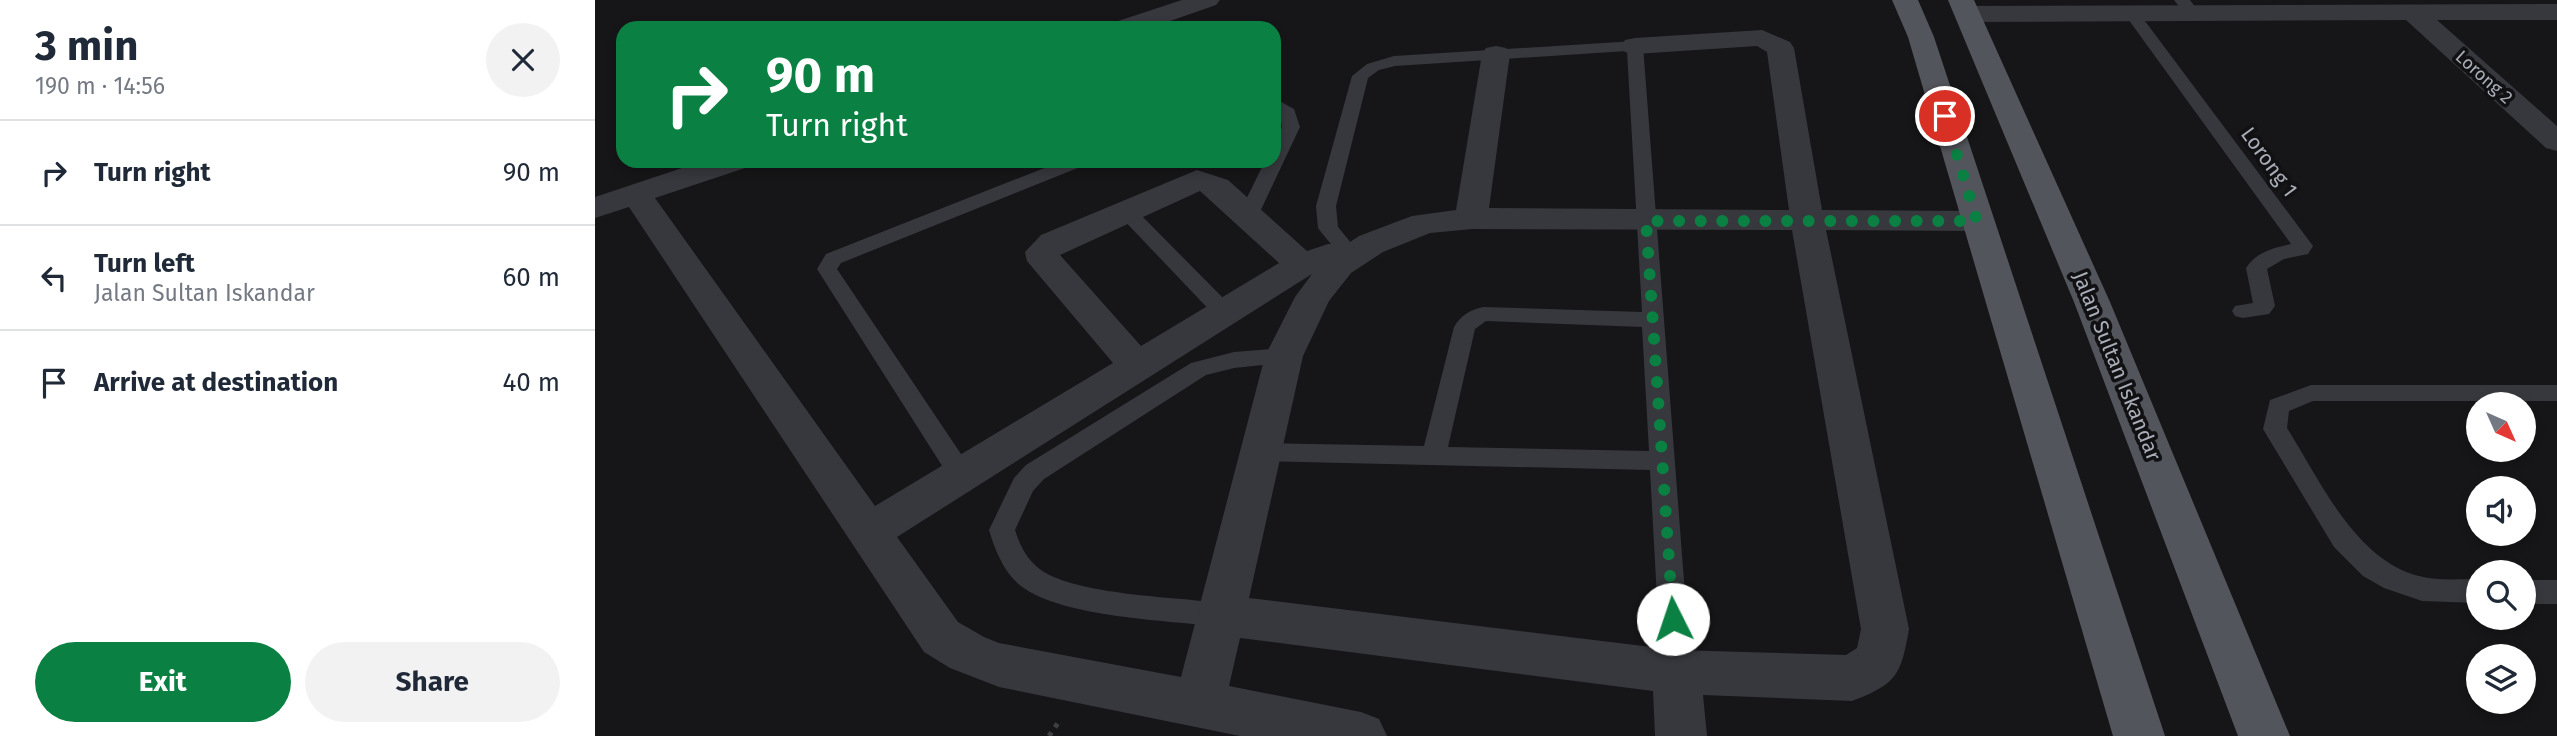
<!DOCTYPE html>
<html lang="en">
<head>
<meta charset="utf-8">
<style>
	:root { --surface:#fff; --page:#f2f2f3; --text:#1f2937; --muted:#747a83; --line:#e0e1e3; --accent:#0b8043 }
	body { margin:0; font-family:"Fira Sans",sans-serif; background:var(--page); color:var(--text); height:100vh; display:flex; flex-direction:column; font-size:26px; white-space:nowrap }
	* { box-sizing:border-box; margin:0 }
	p { font-size:23px; color:var(--muted) }
	.icon { flex:none; width:38px; height:38px; fill:none; stroke:currentColor; stroke-width:2; stroke-linecap:round; stroke-linejoin:round }
	.map { position:relative; flex:1; overflow:hidden }
	.drawer { display:flex; flex-direction:column; background:var(--surface); width:595px }
	.drawer>* { flex:none }
	.hud { position:absolute; left:21px; top:21px; width:665px; height:147px; border-radius:21px; box-shadow:0 4px 10px #0003; background:#0b8043; color:#fff; overflow:hidden }
	.needle { width:46px; rotate:135deg }
	.fabs { position:absolute; left:1871px; top:392px; display:grid; gap:14px }
	.fabs a { display:grid; place-items:center; width:70px; height:70px; border-radius:50%; background:var(--surface); box-shadow:0 4px 10px #0003; font-size:35px }
	.pin { position:absolute; display:grid; place-items:center; width:60px; height:60px; color:#fff; margin:-30px; border:4px solid #fff; border-radius:50%; box-shadow:0 2px 7px #0007 }
	.me { position:absolute; width:77px; margin:-38px; rotate:356deg; stroke-linejoin:round; filter:drop-shadow(0 0 5px #0008) }
	.turn { display:flex; align-items:center; gap:24px; height:147px; padding:0 35px; font-size:32px }
	.turn .icon { width:91px; height:91px; stroke-width:2.5 }
	.turn b { display:block; font-size:49px; line-height:60px }
	.round { display:grid; place-items:center; flex:none; width:74px; height:74px; border-radius:37px; background:var(--page) }
	.headline { display:flex; align-items:center; justify-content:space-between; height:119px; padding:0 35px }
	h1 { font-size:42px; font-weight:700; line-height:52px }
	.action { display:flex; gap:14px; margin-top:auto; padding:14px 35px }
	.action a { flex:1; height:80px; border-radius:42px; background:var(--accent); color:#fff; font-size:28px; font-weight:700; line-height:80px; text-align:center }
	.action a+a { background:var(--page); color:var(--text) }
	ul { padding:0; list-style:none }
	li { display:flex; align-items:center; gap:21px; height:105px; padding:0 35px; border-top:2px solid var(--line) }
	li div { flex:1 }
	li b { display:block; font-size:26px }
	li em { font-style:normal }
	main { display:flex; flex:1; min-height:0 }
	.map>svg:first-child { display:block }
	.lines { fill:none; stroke-linecap:round; stroke-linejoin:round }
	.path { stroke:#3d3f44; stroke-width:5; stroke-dasharray:4.5 6; stroke-linecap:butt }
	.lane { fill:#37383d; fill-rule:evenodd }
	.street { fill:#37383d; fill-rule:evenodd }
	.primary { fill:#53555c; fill-rule:evenodd }
	.route { stroke:#0b8043; stroke-width:12; stroke-dasharray:0 21.6 }
	.labels { text-anchor:middle; dominant-baseline:central; stroke-width:7; stroke-linejoin:round; paint-order:stroke }
	.far-street-label { font-size:18px; fill:#a8adb8; stroke:#111113 }
	.street-label { font-size:21px; fill:#a8adb8; stroke:#111113 }
</style>
</head>
<body>
<main>
<section class="drawer">
<div class="headline"><div><h1>3 min</h1><p>190 m · 14:56</p></div><a class="round"><svg class="icon" aria-label="close" viewBox="0 0 24 24"><path d="M6 6l12 12M18 6L6 18"/></svg></a></div>
<ul>
<li><svg class="icon" aria-label="right" viewBox="0 0 24 24"><path d="M7 20v-9h11M14 6l5 5-5 5"/></svg><div><b>Turn right</b></div><em>90 m</em></li>
<li><svg class="icon" aria-label="left" viewBox="0 0 24 24"><path d="M17 20v-9H6M10 6l-5 5 5 5"/></svg><div><b>Turn left</b><p>Jalan Sultan Iskandar</p></div><em>60 m</em></li>
<li><svg class="icon" aria-label="arrive" viewBox="0 0 24 24"><path d="M6 21V4h12l-3 4 3 4H6"/></svg><div><b>Arrive at destination</b></div><em>40 m</em></li>
</ul>
<div class="action"><a>Exit</a><a>Share</a></div>
</section>
<div class="map">
<svg width="1962" height="736" viewBox="0 0 1962 736">
	<rect width="100%" height="100%" fill="#161618"/>
	<g class="lines">
		<!-- path -->
		<path class="path" d="M454,736L465,720"/>
		<!-- lane -->
		<path class="lane" d="M1579,0H1595L1604,12L1596,17L1591,15Z
			M1536,7L1541,9L1718,246L1713,254L1689,259L1672,269L1680,306L1674,314L1648,318L1640,316L1637,311L1640,306L1658,303L1651,268C1661,252 1678,248 1696,244L1528,12Z
			M1040,41L1048,46L1096,672L1091,681L1081,685L1071,681L1066,672L1055,470L664,461L655,459L652,452L655,445L664,443L829,446L859,327C866,315 875,310 888,307L1047,312L1032,51L800,66L784,70L773,78L741,206L743,227L766,255L763,260H749L726,232L723,228L721,206L757,76L772,64L799,56ZM891,321L1047,327L1054,451L853,447L880,329Z
			M679,98L699,109L705,127L663,216L660,220H646L643,216L670,161H679V144L687,127L685,115L679,111Z
			M467,161H492L490,165L246,263L242,269L376,469L380,476L376,483L367,486L358,483L222,269L231,254Z
			M531,205L538,207L638,308L641,313L638,318L630,320L622,318L524,215L521,211L524,207Z
			M689,348L697,350L700,356L697,362L639,368L611,375L449,479L438,491L420,530C425,546 432,560 446,570C482,595 580,597 626,603L636,606L640,615L636,624L626,627C573,620 468,618 426,586C409,573 400,550 394,530L419,478L431,465L596,363L639,352Z
			M1716,385H1962V401H1718L1694,411L1692,428C1725,480 1760,560 1824,576C1842,581 1864,579 1883,579V603L1827,601L1789,588L1768,576L1739,547L1668,429L1675,400Z
			M1928,580H1962V604H1928Z"/>
		<!-- street -->
		<path class="street" d="M587,0H625L621,5L555,28H516L520,22Z
			M1962,4V20H1842L1962,126V151L1951,148L1811,20L1372,22L1363,19L1359,14L1363,9L1372,6Z
			M1167,30L1195,42L1199,48L1227,210L1382,211L1394,214L1399,221L1394,228L1382,231L1231,230L1314,629C1306,675 1302,684 1257,701L1108,695L1112,736H1060L1058,691L645,638L634,686L766,712L784,719L792,736H645L404,687L355,668L329,652L34,207L0,218V197L108,161H155L150,168L60,198L280,506L518,363L432,261L430,252L446,235L602,170L633,180L712,251L733,244H752L764,236L817,216L861,210L887,54L891,48L901,46L911,48L915,54L894,208L1194,210L1172,52L1162,46L1040,54L1030,52L1026,46L1030,40L1040,38ZM605,191L684,263L546,346L465,255ZM877,229L1197,230L1266,629L1262,648L1251,655L1081,650L654,598L708,356L734,301L756,273L788,252L835,233ZM717,274L700,297L670,356L586,677L404,643L389,637L363,622L302,537Z"/>
		<!-- primary -->
		<path class="primary" d="M1297,0H1323L1339,37L1570,736H1518L1313,37Z
			M1353,0H1379L1515,302L1695,736H1643L1479,302Z"/>
	</g>
	<g class="lines">
		<!-- route -->
		<path class="route" d="M1078,619L1051,221H1382L1350,116"/>
	</g>
	<g class="labels">
		<!-- far-street labels -->
		<g class="far-street-label">
			<text transform="translate(1889 77) rotate(42)">Lorong 2</text>
		</g>
		<!-- street labels -->
		<g class="street-label">
			<text transform="translate(1674 162) rotate(54)">Lorong 1</text>
			<text transform="translate(1522 366) rotate(68)">Jalan Sultan Iskandar</text>
		</g>
	</g>
</svg>
<div class="fabs">
<a><svg class="needle" viewBox="-14 -14 28 28"><path d="M0-13l5 13h-10z" fill="#e53935"/><path d="M0 13l5-13h-10z" fill="#747a83"/></svg></a>
<a><svg class="icon" aria-label="sound" viewBox="0 0 24 24"><path d="M4 9h4l5-4v14l-5-4H4zM17 9q2 3 0 6"/></svg></a>
<a><svg class="icon" aria-label="search" viewBox="0 0 24 24"><circle cx="10" cy="10" r="6"/><path d="M15 15l6 6"/></svg></a>
<a><svg class="icon" aria-label="layers" viewBox="0 0 24 24"><path d="M12 4l9 5-9 5-9-5zM3 14l9 5 9-5"/></svg></a>
</div>
<div class="pin" style="left:1350px;top:116px;background:#d93025"><svg class="icon" aria-label="arrive" viewBox="0 0 24 24"><path d="M6 21V4h12l-3 4 3 4H6"/></svg></div>
<svg class="me" style="left:1078px;top:619px" viewBox="-20 -20 40 40"><circle r="19" fill="#fff"/><path d="M0-13L10 11 0 6-10 11z" fill="#0b8043"/></svg>
<div class="hud">
<div class="turn"><svg class="icon" aria-label="right" viewBox="0 0 24 24"><path d="M7 20v-9h11M14 6l5 5-5 5"/></svg><div><b>90 m</b>Turn right</div></div>
</div>
</div>
</main>
</body>
</html>
